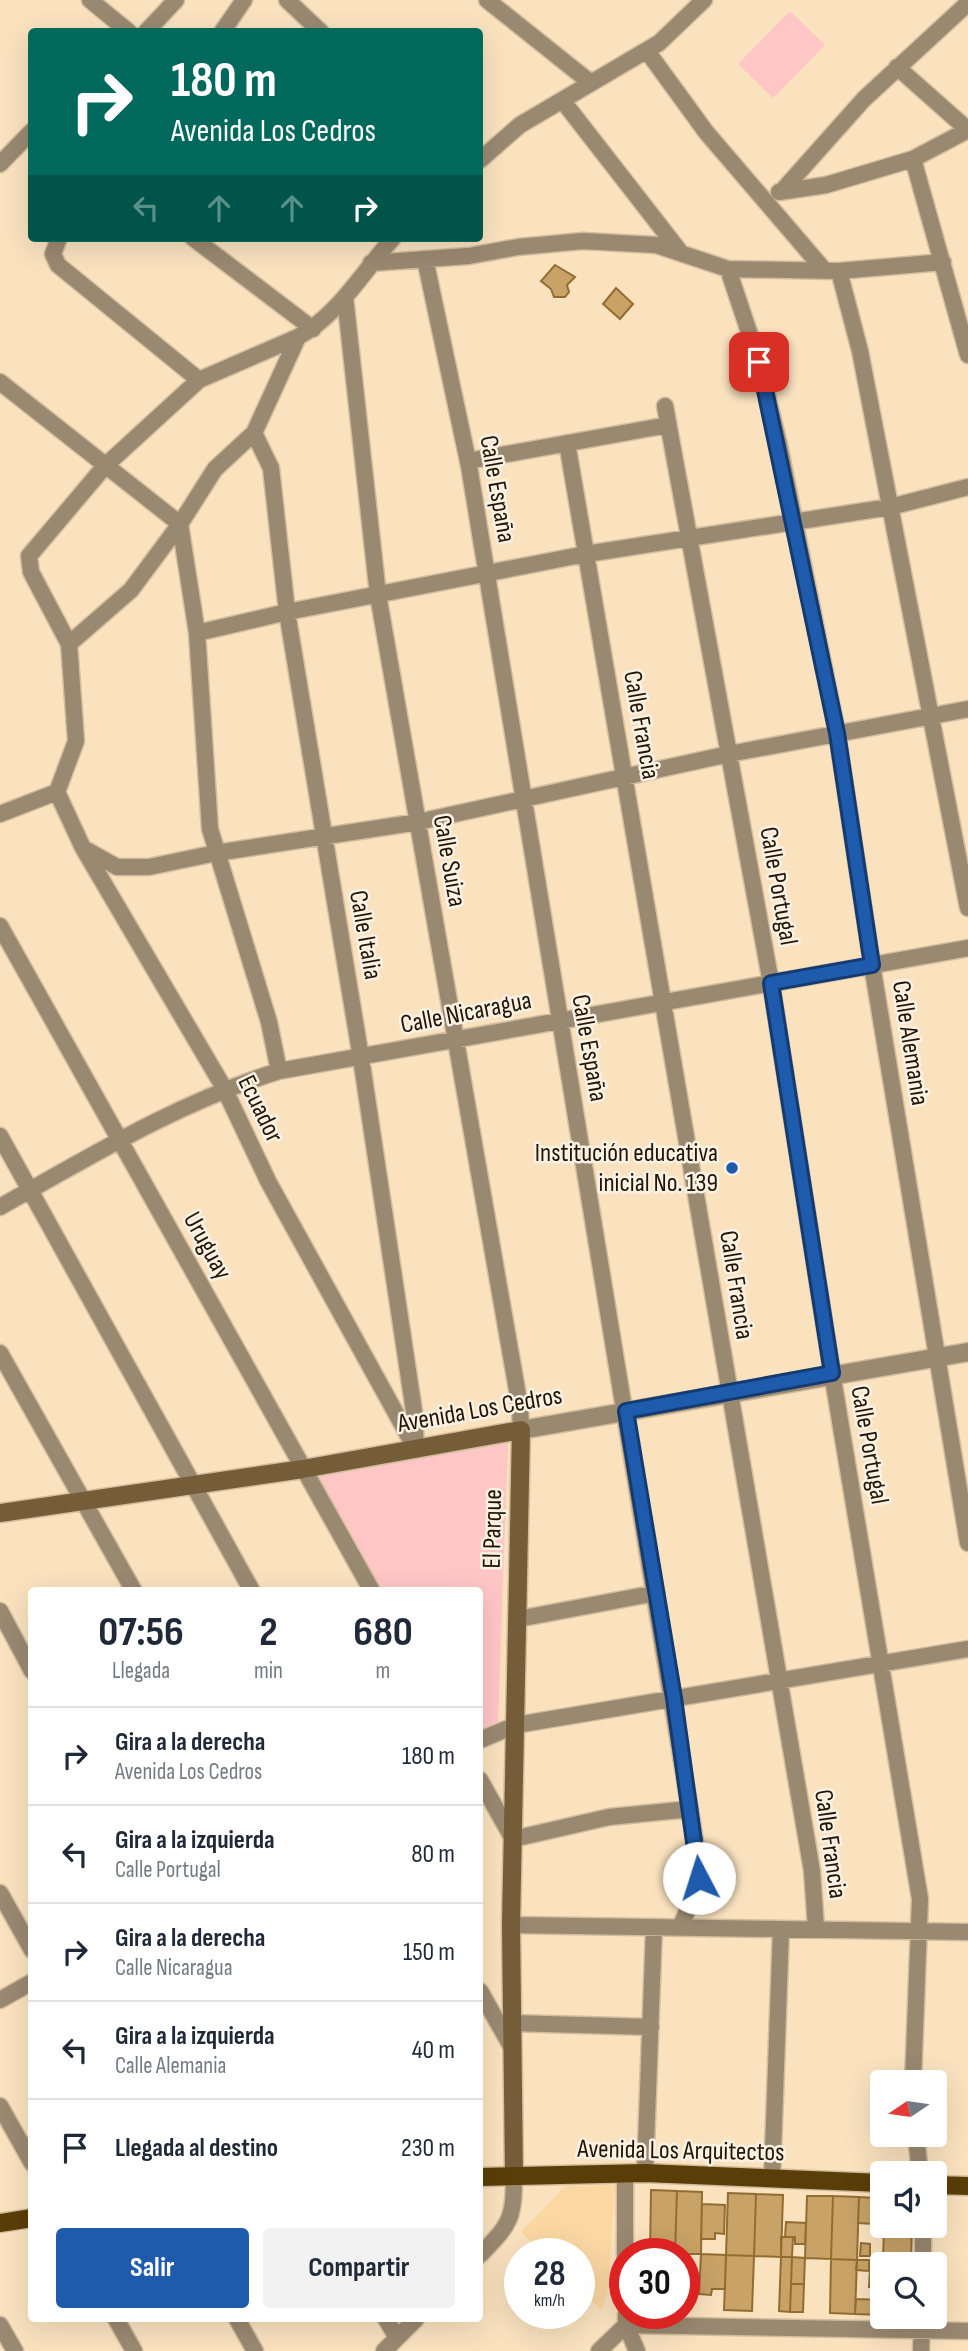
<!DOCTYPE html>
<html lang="es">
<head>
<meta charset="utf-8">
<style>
	:root { --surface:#fff; --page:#f2f2f3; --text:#1f2937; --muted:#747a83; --line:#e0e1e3; --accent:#1f5bac }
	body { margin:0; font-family:"Sofia Sans Condensed",sans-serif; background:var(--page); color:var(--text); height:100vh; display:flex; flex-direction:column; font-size:26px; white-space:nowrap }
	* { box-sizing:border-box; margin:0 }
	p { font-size:23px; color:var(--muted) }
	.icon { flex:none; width:38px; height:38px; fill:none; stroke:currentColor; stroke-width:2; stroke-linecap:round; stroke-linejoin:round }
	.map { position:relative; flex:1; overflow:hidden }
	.side { position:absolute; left:28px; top:1587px; width:455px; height:735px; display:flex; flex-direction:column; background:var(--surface); border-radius:7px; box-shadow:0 7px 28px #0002 }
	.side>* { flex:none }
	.banner { position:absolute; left:28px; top:28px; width:455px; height:214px; border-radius:7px; box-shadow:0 7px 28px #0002; background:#00695c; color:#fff; overflow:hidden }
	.needle { width:46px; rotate:257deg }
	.tools { position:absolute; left:870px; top:2070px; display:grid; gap:14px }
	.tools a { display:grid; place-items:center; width:77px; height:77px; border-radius:7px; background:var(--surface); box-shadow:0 7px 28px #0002; font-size:35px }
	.speed { position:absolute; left:504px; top:2238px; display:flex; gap:14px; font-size:35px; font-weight:700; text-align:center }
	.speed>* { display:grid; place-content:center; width:91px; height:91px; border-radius:50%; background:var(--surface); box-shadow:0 7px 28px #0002; line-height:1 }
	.speed small { font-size:18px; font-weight:400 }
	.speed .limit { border:10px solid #d22; background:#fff; color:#111 }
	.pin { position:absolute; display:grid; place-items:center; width:60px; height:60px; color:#fff; margin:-30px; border-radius:14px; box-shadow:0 4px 10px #0006 }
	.me { position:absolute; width:77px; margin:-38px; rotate:355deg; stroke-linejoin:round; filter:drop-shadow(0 0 5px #0008) }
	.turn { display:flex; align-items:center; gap:24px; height:147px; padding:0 28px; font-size:32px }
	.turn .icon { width:91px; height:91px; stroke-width:2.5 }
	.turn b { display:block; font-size:49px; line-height:60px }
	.lanes { display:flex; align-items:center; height:66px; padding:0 28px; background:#0003; justify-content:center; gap:35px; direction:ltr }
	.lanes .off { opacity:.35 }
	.eta { display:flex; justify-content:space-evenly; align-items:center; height:119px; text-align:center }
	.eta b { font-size:42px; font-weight:700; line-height:49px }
	.button { display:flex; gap:14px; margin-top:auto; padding:14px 28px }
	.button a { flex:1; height:80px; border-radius:7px; background:var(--accent); color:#fff; font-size:28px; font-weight:700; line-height:80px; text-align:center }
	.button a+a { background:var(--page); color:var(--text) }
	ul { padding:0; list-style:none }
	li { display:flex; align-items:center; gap:21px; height:98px; padding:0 28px; border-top:2px solid var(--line) }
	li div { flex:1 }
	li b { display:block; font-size:26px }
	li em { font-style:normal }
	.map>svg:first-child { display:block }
	.built { fill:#fbd8a2 }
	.green { fill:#ffc6c6 }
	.building { fill:#c8a267; stroke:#916d32; stroke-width:2 }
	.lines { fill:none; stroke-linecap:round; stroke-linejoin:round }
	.minor-casing { stroke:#d3bd9d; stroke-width:19 }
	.tertiary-casing { stroke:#d3bd9d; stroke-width:21 }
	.secondary-casing { stroke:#d3bd9d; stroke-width:21 }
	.primary-casing { stroke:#d3bd9d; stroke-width:21 }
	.minor { stroke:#9a8971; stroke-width:16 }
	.tertiary { stroke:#9a8971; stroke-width:18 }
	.secondary { stroke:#755d39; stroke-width:18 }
	.primary { stroke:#5a3e08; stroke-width:18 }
	.route-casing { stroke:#143b70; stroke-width:18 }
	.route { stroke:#1f5bac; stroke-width:12 }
	.poi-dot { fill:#1f5bac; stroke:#faf2e6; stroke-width:2.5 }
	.labels { text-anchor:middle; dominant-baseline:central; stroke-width:5; stroke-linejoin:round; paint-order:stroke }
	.street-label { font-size:26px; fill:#231500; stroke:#faf2e6 }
	.poi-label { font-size:26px; fill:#231500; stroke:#faf2e6; text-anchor:end }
</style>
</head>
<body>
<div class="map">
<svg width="968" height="2351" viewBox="0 0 968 2351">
	<rect width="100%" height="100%" fill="#fae2bf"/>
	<!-- built -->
	<path class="built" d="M615,2185L608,2288L602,2311L579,2289V2254H544L521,2232L565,2186Z"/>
	<!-- green -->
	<path class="green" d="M790,11L825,45L773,98L738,64Z
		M508,1443L498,1722L480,1730V1591H380L315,1474Z"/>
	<!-- building -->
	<path class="building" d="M555,265L575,277L567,285L569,292L565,297H554L551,289L541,281Z
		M616,288L633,304L620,319L603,304Z
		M651,2190L677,2191L675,2254L650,2253Z
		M677,2191L702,2192L701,2254H675Z
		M728,2193L756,2194L754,2256L726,2255Z
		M756,2194L783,2195L781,2257L754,2256Z
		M807,2196H833L831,2259L805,2258Z
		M833,2196L859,2197L857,2260L831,2259Z
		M859,2197L875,2198L874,2224L858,2223Z
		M702,2204L725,2205L724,2234L715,2233V2239H701Z
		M786,2222L806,2223L805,2244H795V2237H785Z
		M884,2226H912L911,2261H883Z
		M781,2237H793L792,2257H781Z
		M861,2243L870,2244V2256H860Z
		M701,2254L726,2255L725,2289H712L711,2295L699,2294Z
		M726,2255L754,2256L752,2311L724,2310Z
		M781,2257H792L790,2312L779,2311Z
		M792,2257L805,2258L804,2284H791Z
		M831,2259L857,2260L855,2314L830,2313Z
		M857,2260H869V2271L856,2270Z
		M870,2269H882V2287H869Z
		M791,2284H804L803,2312H790Z
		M856,2299L882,2300V2315L855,2314Z"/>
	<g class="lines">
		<defs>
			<path id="minor" d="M90,0L129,32
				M287,0L321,32
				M487,0L591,83
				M146,32L176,0
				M222,32L244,0
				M647,51L706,132L825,271
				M897,67L968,130
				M562,100L681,253
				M913,159L968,355
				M480,160L520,125L659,43L704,0
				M0,164L32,131
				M782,191L864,99L968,3
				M779,192L826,185L913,159L968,130
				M59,238L53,254L58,265L199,380
				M193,238L313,329
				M425,259L469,466L698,1859C699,1885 691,1904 680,1927
				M371,263L469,256L518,247L583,241L656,245L728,269L839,271L943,262
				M728,269L759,362L779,445L837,733L872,965L968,1543
				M839,271L860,351L968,908
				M345,297L378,595L520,1407L521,1430
				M0,382L180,524L197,633L210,829L269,1022L279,1071
				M665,406L771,983L832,1373L920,1899L913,2082
				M254,433L271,468L287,612L361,1058L414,1411L416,1449
				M567,443C651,919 728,1395 812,1871L816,1928
				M468,461L668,425
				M197,633L287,612L586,554L890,507L968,487
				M69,644L131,590L180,524L215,469L254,433L298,337C338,315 363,272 393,238
				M57,792L83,848L224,1088L268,1181L414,1446
				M57,792L76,741L69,644L31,572L29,556L105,466L199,380L298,337
				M0,814L57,792
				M83,848L117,867H149L216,853L418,822L729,754L968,709
				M0,926L372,1591
				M0,1136L252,1591
				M0,1207C91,1156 179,1102 279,1071L968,948
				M0,1353L134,1591
				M0,1611L32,1671
				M518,1619L656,1593
				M480,1740L516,1725L968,1649
				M480,1780L513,1839L609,1817L690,1809
				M0,1893L32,1950
				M511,1925L968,1932
				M480,1991L511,2046
				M0,2000L32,1982
				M511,2023L651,2027
				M0,2106L32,2163
				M916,2135L920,2174
				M625,2173V2254
				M645,2173L654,1927
				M772,2178L781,1929
				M480,2255C510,2224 514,2220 514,2175
				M923,2264V2226
				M626,2314V2325L637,2351
				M116,2319L134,2351
				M237,2319L255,2351
				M386,2319L397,2338
				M0,2325L15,2351
				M626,2325L968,2331
				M384,2351L416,2319
				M599,2351L626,2325
				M921,2351L922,2317"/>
			<path id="tertiary" d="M521,1430L968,1352"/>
			<path id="secondary" d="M0,1513L303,1469L521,1430L511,1925L514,2175"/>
			<path id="primary" d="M480,2177L645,2173L882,2183
				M934,2185L968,2186
				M0,2223L32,2218"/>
		</defs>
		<!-- minor casing -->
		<use href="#minor" class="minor-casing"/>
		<!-- tertiary casing -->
		<use href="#tertiary" class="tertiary-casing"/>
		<!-- secondary casing -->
		<use href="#secondary" class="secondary-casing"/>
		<!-- primary casing -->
		<use href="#primary" class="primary-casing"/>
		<!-- minor -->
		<use href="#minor" class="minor"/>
		<!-- tertiary -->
		<use href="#tertiary" class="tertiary"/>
		<!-- secondary -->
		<use href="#secondary" class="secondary"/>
		<!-- primary -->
		<use href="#primary" class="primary"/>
	</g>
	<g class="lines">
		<defs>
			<path id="route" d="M699,1878L674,1698L626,1411L832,1373L771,983L872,965L837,733L759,362"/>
		</defs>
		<!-- route casing -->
		<use href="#route" class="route-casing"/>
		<!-- route -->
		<use href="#route" class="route"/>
	</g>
	<!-- markers -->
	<circle class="poi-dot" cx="732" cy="1168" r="7"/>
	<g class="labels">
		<!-- street labels -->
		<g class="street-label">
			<text transform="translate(497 489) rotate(80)">Calle España</text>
			<text transform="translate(641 725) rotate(80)">Calle Francia</text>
			<text transform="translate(449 861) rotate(80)">Calle Suiza</text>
			<text transform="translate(778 886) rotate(80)">Calle Portugal</text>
			<text transform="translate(365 935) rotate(80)">Calle Italia</text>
			<text transform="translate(466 1013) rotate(-11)">Calle Nicaragua</text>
			<text transform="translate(910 1043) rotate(81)">Calle Alemania</text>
			<text transform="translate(589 1048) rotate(80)">Calle España</text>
			<text transform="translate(260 1109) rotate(64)">Ecuador</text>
			<text transform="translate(207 1246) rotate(61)">Uruguay</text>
			<text transform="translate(736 1285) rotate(81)">Calle Francia</text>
			<text transform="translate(480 1410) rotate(-10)">Avenida Los Cedros</text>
			<text transform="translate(869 1445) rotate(80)">Calle Portugal</text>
			<text transform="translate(493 1529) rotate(-89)">El Parque</text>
			<text transform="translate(830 1844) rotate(82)">Calle Francia</text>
			<text transform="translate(681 2151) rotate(1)">Avenida Los Arquitectos</text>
		</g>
		<!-- poi labels -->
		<g class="poi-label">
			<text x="718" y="1153">Institución educativa<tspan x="718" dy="30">inicial No. 139</tspan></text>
		</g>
	</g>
</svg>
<div class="tools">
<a><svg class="needle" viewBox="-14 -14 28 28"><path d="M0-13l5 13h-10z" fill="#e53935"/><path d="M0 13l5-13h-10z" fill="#747a83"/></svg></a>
<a><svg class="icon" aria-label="sound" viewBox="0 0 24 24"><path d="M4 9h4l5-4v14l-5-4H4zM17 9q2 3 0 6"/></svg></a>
<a><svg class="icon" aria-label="search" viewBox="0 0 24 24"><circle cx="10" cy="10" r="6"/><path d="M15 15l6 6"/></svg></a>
</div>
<div class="speed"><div>28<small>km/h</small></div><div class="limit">30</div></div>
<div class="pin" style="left:759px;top:362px;background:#d93025"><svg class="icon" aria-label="arrive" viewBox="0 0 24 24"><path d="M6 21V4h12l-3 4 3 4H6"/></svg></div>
<svg class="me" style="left:699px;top:1878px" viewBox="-20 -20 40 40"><circle r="19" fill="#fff"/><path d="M0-13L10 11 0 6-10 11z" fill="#1f5bac"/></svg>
<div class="banner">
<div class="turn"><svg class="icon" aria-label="right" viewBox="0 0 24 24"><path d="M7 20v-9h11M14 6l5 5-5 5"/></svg><div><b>180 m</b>Avenida Los Cedros</div></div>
<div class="lanes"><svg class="icon off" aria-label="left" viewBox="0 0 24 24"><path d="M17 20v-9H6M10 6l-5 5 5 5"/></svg><svg class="icon off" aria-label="ahead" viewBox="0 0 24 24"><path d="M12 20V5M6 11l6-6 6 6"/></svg><svg class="icon off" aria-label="ahead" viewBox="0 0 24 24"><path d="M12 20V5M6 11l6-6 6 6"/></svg><svg class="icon" aria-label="right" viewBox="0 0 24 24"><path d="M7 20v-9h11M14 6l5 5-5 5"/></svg></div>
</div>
<section class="side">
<div class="eta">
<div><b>07:56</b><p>Llegada</p></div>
<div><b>2</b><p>min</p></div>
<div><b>680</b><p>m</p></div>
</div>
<ul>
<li><svg class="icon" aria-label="right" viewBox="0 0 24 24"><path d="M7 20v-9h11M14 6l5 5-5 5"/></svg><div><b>Gira a la derecha</b><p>Avenida Los Cedros</p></div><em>180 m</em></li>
<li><svg class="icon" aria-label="left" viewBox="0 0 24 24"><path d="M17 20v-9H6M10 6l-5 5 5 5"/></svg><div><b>Gira a la izquierda</b><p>Calle Portugal</p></div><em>80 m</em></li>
<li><svg class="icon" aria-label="right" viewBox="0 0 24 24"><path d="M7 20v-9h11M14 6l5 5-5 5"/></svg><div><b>Gira a la derecha</b><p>Calle Nicaragua</p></div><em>150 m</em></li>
<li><svg class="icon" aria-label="left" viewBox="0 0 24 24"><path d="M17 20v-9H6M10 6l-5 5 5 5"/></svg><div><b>Gira a la izquierda</b><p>Calle Alemania</p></div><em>40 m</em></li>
<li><svg class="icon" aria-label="arrive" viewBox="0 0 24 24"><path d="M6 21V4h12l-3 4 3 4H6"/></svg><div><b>Llegada al destino</b></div><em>230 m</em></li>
</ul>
<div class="button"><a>Salir</a><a>Compartir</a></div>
</section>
</div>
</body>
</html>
